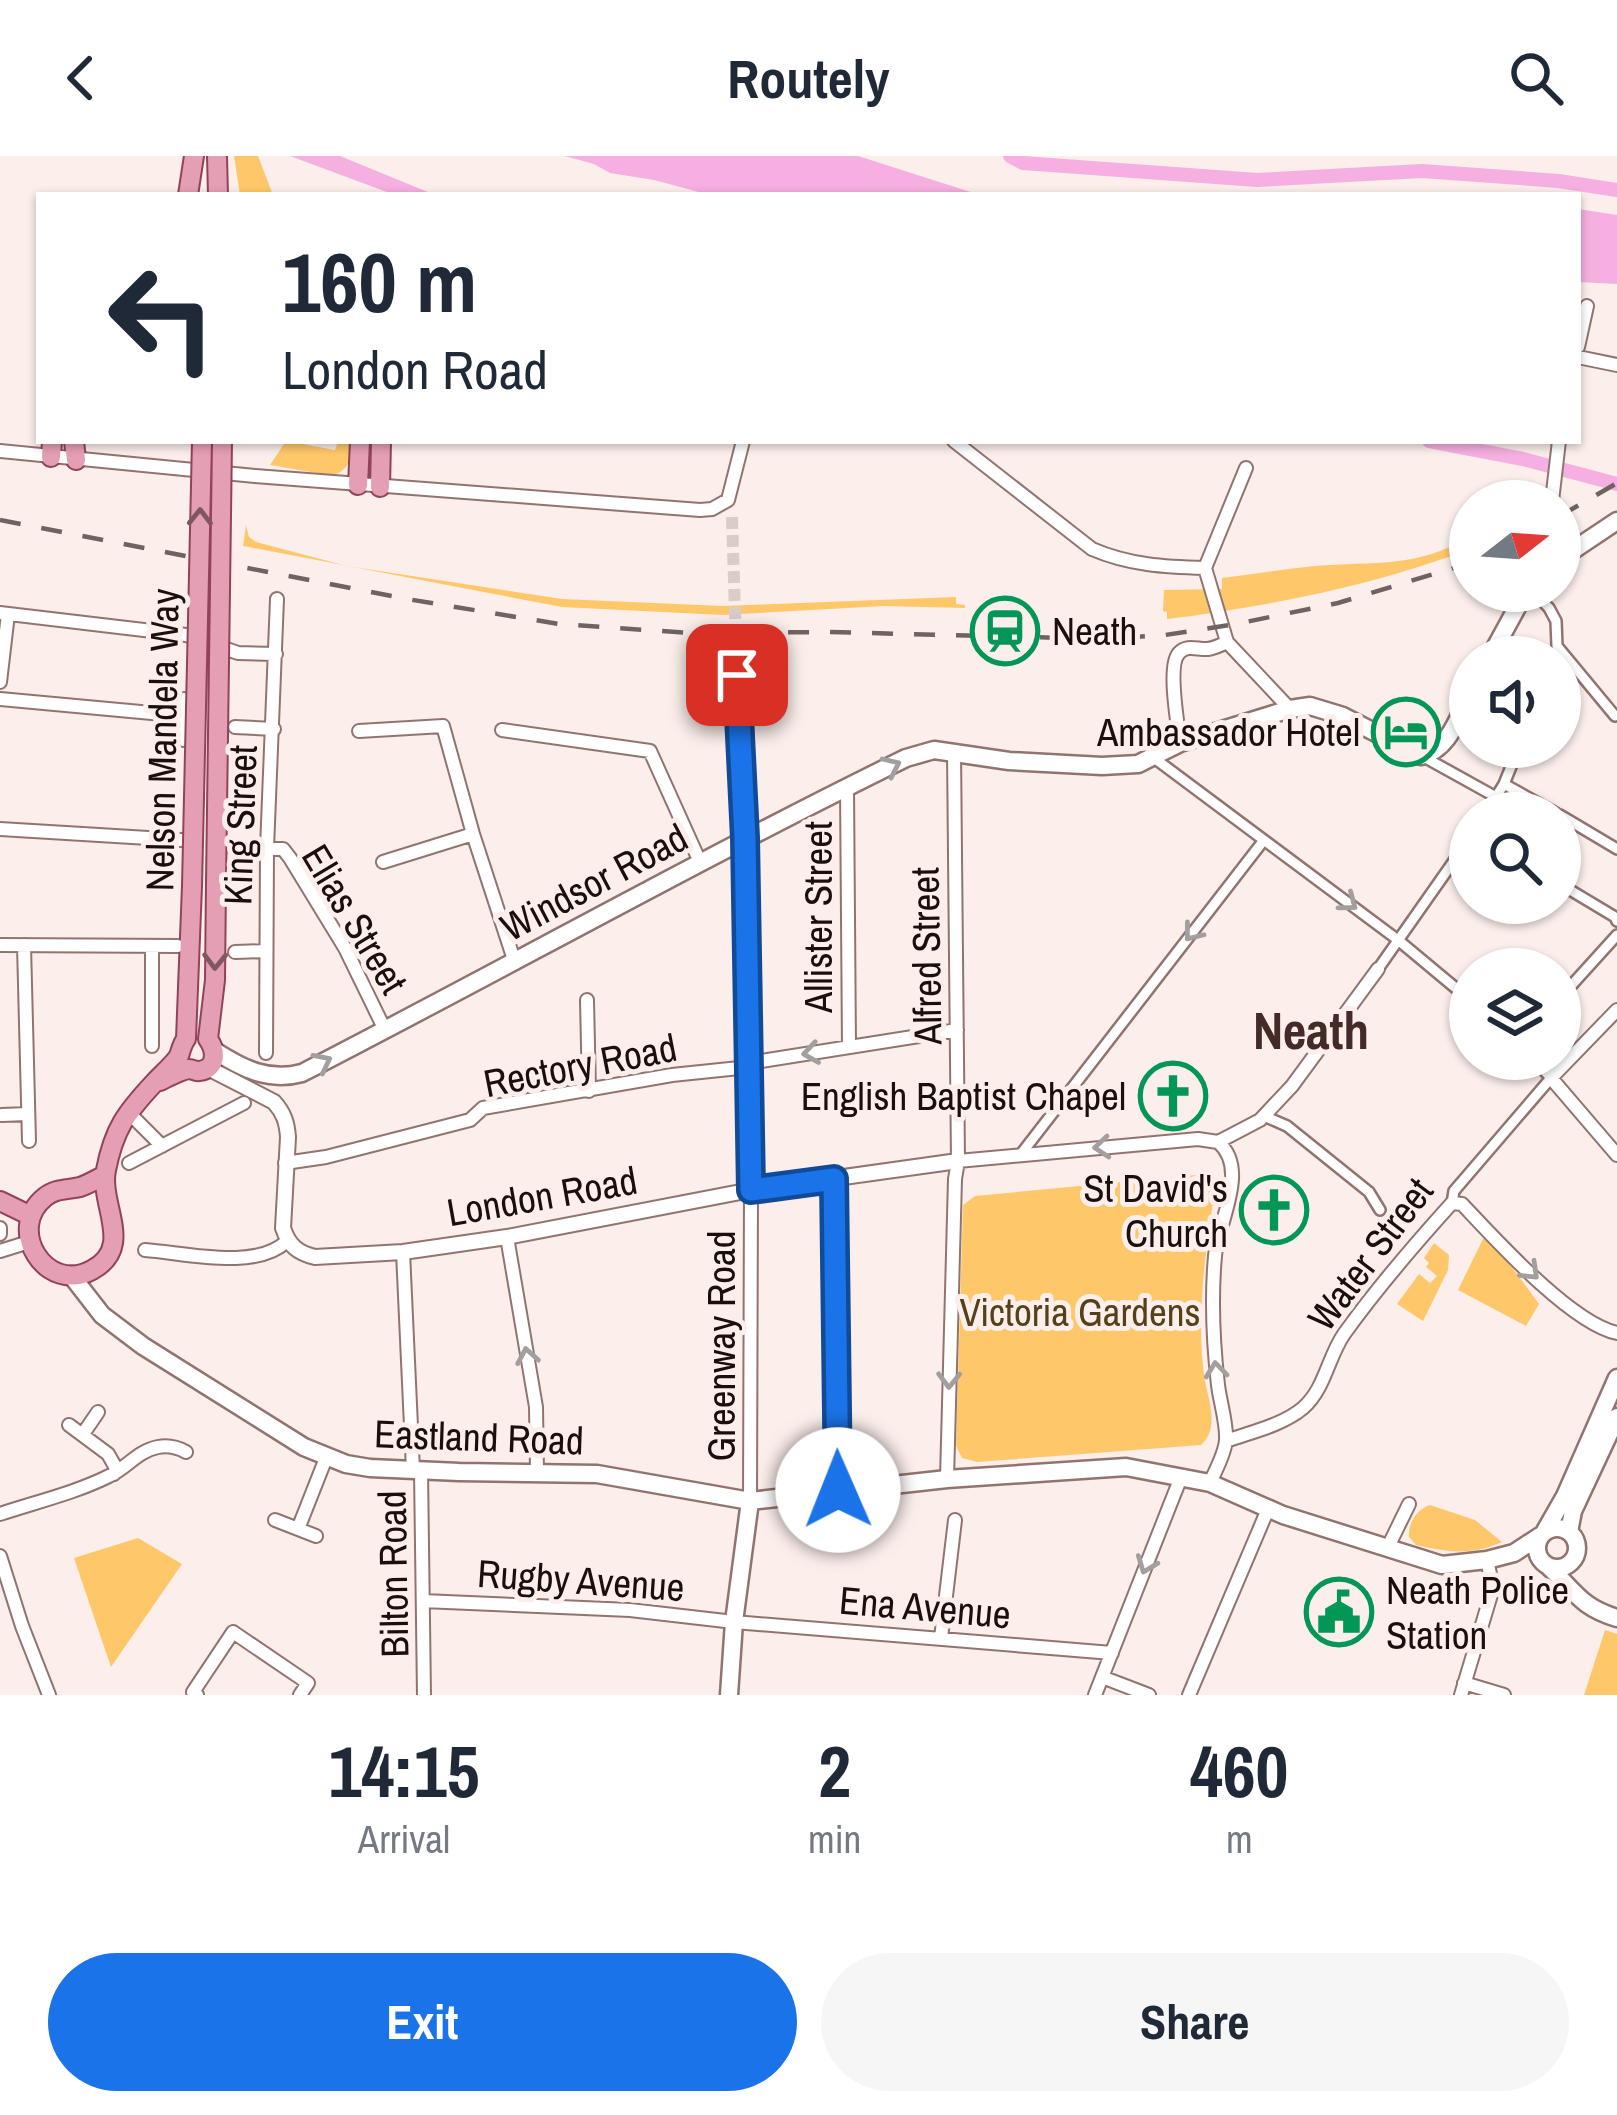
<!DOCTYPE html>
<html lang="en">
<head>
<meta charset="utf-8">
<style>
	:root { --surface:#fff; --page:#f6f6f7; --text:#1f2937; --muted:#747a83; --accent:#1a73e8 }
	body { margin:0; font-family:"Archivo Narrow",sans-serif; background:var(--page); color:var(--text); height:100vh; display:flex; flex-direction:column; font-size:45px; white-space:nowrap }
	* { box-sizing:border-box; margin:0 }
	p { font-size:39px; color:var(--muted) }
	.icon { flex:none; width:66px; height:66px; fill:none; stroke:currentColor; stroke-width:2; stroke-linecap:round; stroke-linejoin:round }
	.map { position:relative; height:1539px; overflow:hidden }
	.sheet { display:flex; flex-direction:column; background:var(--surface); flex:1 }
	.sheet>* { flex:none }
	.banner { position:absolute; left:36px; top:36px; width:1545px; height:252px; border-radius:0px; box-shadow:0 3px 9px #0004; background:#fff; color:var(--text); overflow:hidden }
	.needle { width:78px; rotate:73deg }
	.buttons { position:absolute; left:1449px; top:324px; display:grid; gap:24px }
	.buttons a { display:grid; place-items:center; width:132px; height:132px; border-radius:50%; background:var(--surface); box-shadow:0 3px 9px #0004; font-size:60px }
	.pin { position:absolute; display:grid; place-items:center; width:102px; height:102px; color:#fff; margin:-51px; border-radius:24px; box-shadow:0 6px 18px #0006 }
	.me { position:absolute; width:132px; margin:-66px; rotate:359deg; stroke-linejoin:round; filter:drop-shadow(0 0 9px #0008) }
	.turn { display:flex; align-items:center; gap:42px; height:252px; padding:0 48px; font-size:54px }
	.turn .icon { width:156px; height:156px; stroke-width:2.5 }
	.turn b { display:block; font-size:84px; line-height:102px }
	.eta { display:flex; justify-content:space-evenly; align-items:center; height:204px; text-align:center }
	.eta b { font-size:72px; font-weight:800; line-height:84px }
	.primary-button { display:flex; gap:24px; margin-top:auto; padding:24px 48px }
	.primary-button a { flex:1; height:138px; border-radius:72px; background:var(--accent); color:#fff; font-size:48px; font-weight:800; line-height:138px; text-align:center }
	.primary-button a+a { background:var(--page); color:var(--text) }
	header { display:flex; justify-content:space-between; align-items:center; height:156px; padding:0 48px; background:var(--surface); font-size:54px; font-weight:800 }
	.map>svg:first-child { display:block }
	.green { fill:#fec86a }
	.water { fill:#f5afe0 }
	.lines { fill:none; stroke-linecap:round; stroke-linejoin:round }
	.canal { stroke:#f5afe0; stroke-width:14 }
	.minor-tunnel { stroke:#d9cdca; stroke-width:12; stroke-dasharray:12 6; stroke-linecap:butt }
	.pedestrian-casing { stroke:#92746f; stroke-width:14 }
	.minor-casing { stroke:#92746f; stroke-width:16 }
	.tertiary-casing { stroke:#92746f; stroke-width:18 }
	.secondary-casing { stroke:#92746f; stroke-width:21 }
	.primary-casing { stroke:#934359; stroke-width:22 }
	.pedestrian { stroke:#fff; stroke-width:9 }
	.minor { stroke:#fff; stroke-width:12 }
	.tertiary { stroke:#fff; stroke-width:14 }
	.secondary { stroke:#fff; stroke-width:16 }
	.primary { stroke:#e59fb4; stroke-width:18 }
	.rail { stroke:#6f6361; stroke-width:4.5; stroke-dasharray:21 21; stroke-linecap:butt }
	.primary-bridge-casing { stroke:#934359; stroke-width:22; stroke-linecap:butt }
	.primary-bridge { stroke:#e59fb4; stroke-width:18 }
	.oneway { stroke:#805760 }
	.oneway2 { stroke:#a39f9e }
	.route-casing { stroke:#114b97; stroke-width:30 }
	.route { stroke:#1a73e8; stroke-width:21 }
	.labels { text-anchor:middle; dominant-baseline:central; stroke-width:10; stroke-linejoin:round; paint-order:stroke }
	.poi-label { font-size:39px; fill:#1a0f0d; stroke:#fbeeeb; text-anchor:end }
	.street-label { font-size:39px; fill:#1a0f0d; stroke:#fbeeeb }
	.park-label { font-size:39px; fill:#564018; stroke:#fbeeeb }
	.district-label { font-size:51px; font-weight:bold; fill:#442b27; stroke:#fbeeeb }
</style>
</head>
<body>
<header><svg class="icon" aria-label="back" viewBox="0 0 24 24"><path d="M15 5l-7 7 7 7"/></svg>Routely<svg class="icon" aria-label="search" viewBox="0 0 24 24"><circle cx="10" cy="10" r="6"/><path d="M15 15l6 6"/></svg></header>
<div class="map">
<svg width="1617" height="1539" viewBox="0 0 1617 1539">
	<rect width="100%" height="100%" fill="#fbeeeb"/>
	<!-- green -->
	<path class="green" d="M234,0H258L273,39H240Z
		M286,285L335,294L338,285H356C351,302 348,319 328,319L270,309Z
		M246,369L249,381L256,386L347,410L562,443L722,450L956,441V448L965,449V452L883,450L723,459L562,451L243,390Z
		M1470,380V393C1373,430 1270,450 1167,463V456L1163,455L1164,434L1222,433V422C1253,418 1284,413 1315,410C1374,405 1417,413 1470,380Z
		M1196,1019L1206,1021L1215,1032C1206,1094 1196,1156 1204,1219C1207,1241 1221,1272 1201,1289L977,1306L962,1302L956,1290L963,1049L975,1040Z
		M1484,1081L1503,1099L1539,1148L1526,1170L1458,1134Z
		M1434,1087L1449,1099L1448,1114L1423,1165L1397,1148L1419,1118L1430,1127L1437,1120L1426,1111L1429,1107L1424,1102Z
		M1430,1349L1475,1364L1502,1386C1471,1400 1447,1396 1416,1389L1409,1381C1408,1367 1417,1353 1430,1349Z
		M138,1382L182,1408L111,1511L74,1402Z
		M1605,1474L1617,1478V1539H1584Z"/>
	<!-- water -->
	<path class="water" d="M290,0H340L435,39H395Z
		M565,0H858L980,39H710L654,24L610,17L594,8Z
		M1578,53L1617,59V128L1578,126Z"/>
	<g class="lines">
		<!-- canal -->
		<path class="canal" d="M1010,0L1023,7L1257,24L1422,15L1559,25L1617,34
			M1429,285L1523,303L1617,328"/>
		<!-- minor-tunnel -->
		<path class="minor-tunnel" d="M732,361L737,519"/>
		<defs>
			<path id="pedestrian" d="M1533,435L1549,452L1556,465L1557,490L1615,560
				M1422,600L1496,641
				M1154,602L1398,784L1470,844
				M1504,628L1556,657
				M1486,657L1504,628L1519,591
				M1560,659L1617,693
				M1560,728L1615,761L1617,765
				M1378,813L1470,682
				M1560,842L1617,779
				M1264,960L1287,970L1369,1036L1380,1054
				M1021,998L1264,684
				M1452,1047L1454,1035L1551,922L1533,903"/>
			<path id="minor" d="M1578,191L1587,150
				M1578,201L1617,209
				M954,285L1092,393C1129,409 1165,411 1205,412
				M0,295L255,320L700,354L712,353L728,344L743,285
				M1552,345L1559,285
				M1205,412L1227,486L1290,553
				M1205,412L1246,312
				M0,457L186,479L238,497L276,498
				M737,519L745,682L751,1034L750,1345
				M0,526L8,458
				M0,543L184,560
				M235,571L274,573
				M502,574L650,595L700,706
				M359,575L443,570L473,678L515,807
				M183,584L184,543
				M1180,587C1178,569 1167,509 1179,497C1187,488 1198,494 1208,493C1215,492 1221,489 1227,486
				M847,631L849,891
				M0,673L181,684
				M233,692L283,693L290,702L345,792L385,874
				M383,706L473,678
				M0,789L178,790
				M24,789L29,985
				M152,790V890
				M235,796L266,795
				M587,844L589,935
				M1617,854L1551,922L1617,999
				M266,897L267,692L277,443
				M749,907L957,874
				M127,955L162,990
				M2,959L27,958
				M958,1005L1198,983L1218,986L1260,964L1292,930L1378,813
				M129,1007L244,947
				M285,1007L326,1001L470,964L483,952L672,919L749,911
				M834,1023L838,1334
				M0,1072V1078
				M507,1081L536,1251L537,1316
				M145,1094C186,1097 256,1115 287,1085
				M0,1095L29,1086
				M403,1096L413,1314
				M69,1269L108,1298L116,1312L114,1318
				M83,1278L98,1256
				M1226,1285C1251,1276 1283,1269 1303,1252C1325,1233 1328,1201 1344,1178C1377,1132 1414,1089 1452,1047L1462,1048C1496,1084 1571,1167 1617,1177
				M421,1314L424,1539
				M947,1323L955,1023L958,1005L954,595
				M1210,1327C1215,1315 1225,1298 1226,1284C1227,1267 1220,1246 1218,1229C1213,1185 1211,1144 1215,1100C1218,1066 1250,1013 1218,986
				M0,1358C36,1346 75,1337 109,1320C127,1312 137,1295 158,1291C169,1289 177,1291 186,1296
				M275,1364L316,1380
				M298,1373L326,1302
				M1387,1393L1409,1348
				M0,1400L22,1470L49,1539
				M423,1445L630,1454L734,1466L1112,1497
				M941,1482L955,1364
				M1102,1521L1149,1539
				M1464,1527L1504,1539
				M197,1539L193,1536L233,1476L308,1527L300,1539
				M1095,1539L1181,1321
				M1189,1539L1268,1353
				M1461,1539L1493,1432L1487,1404"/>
			<path id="tertiary" d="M208,912L274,946C284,957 287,967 288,981L283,1072C289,1090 298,1097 315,1101L403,1096L507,1081L751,1034L958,1005"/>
			<path id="secondary" d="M1560,403L1617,365
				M1490,501L1526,435
				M215,895C243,913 269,926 302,917C504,813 702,702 906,602L934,594L1009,605L1102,610L1138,608L1180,587L1290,553L1310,550L1343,560L1421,600C1449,594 1458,561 1470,539
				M71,1119L102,1159L143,1190L304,1291L346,1308L370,1312L459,1316L597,1318L750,1345L947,1323L1126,1311L1210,1327L1283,1359L1442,1409L1487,1404L1514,1397L1540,1380
				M1537 1392a20 20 0 1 1 40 0a20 20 0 1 1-40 0Z
				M1545,1375L1565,1340L1617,1222
				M1569,1376L1573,1355L1617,1261
				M1548,1410C1575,1435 1580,1451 1617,1462
				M729,1539L734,1466L750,1345"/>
			<path id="primary" d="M217,0L218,39
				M188,39L194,0
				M74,285L76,304
				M51,301L52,285
				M358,329L360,285
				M380,331L381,285
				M208,883L215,824L216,727
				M160,925C169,921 180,914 189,913C193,913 196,916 199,915C218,913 216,894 208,883
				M105,1019C97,1023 89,1028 80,1031C68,1034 56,1032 45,1041C5,1073 46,1139 92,1114C135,1091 99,1049 106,1014C114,973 126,957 154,927C161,919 173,909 179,900C181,894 182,888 186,883L192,730
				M0,1045L31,1060"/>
		</defs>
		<!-- pedestrian casing -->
		<use href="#pedestrian" class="pedestrian-casing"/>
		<!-- minor casing -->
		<use href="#minor" class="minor-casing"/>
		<!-- tertiary casing -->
		<use href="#tertiary" class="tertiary-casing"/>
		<!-- secondary casing -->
		<use href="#secondary" class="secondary-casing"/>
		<!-- primary casing -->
		<use href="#primary" class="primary-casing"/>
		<!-- pedestrian -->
		<use href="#pedestrian" class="pedestrian"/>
		<!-- minor -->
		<use href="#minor" class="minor"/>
		<!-- tertiary -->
		<use href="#tertiary" class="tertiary"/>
		<!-- secondary -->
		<use href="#secondary" class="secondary"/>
		<!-- primary -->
		<use href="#primary" class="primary"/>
		<!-- rail -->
		<path class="rail" d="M1560,360L1617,327
			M0,364L407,443L559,468L690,477L829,476L1104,483L1165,479L1236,468L1338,447L1470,407"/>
		<defs>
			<path id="primary-bridge" d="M216,727L222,285
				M192,730L202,285"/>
		</defs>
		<!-- primary-bridge casing -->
		<use href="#primary-bridge" class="primary-bridge-casing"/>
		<!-- primary-bridge -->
		<use href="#primary-bridge" class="primary-bridge"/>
	</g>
	<!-- one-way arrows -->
	<defs><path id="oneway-chevron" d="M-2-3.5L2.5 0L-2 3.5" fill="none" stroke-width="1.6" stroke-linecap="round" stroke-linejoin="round" transform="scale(3)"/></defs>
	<g class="oneway">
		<use href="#oneway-chevron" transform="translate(200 361) rotate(-89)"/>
		<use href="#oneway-chevron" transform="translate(215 805) rotate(91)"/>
	</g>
	<g class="oneway2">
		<use href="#oneway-chevron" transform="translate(892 610) rotate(-25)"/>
		<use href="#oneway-chevron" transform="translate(1349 747) rotate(37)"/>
		<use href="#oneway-chevron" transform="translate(1192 777) rotate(128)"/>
		<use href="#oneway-chevron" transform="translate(811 897) rotate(171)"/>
		<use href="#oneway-chevron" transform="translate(323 906) rotate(-27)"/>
		<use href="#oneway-chevron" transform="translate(1102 991) rotate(175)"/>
		<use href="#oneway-chevron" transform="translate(1531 1116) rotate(44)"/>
		<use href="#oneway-chevron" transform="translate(527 1200) rotate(-100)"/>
		<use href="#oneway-chevron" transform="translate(1216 1214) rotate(-96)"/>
		<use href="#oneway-chevron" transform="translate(949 1224) rotate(91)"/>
		<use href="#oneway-chevron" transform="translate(1146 1409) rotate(111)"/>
	</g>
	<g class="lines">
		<defs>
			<path id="route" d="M737,519L745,682L751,1034L834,1023L838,1334"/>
		</defs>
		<!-- route casing -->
		<use href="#route" class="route-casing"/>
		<!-- route -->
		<use href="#route" class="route"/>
	</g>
	<!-- icons -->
	<defs>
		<symbol id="station-ring" viewBox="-11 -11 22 22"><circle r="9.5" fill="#fbeeeb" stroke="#029657" stroke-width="1.5"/><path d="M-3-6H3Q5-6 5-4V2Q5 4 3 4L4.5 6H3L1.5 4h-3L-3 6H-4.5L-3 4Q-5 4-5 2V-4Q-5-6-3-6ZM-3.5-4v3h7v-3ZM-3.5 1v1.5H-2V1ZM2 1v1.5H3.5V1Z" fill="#029657"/></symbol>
		<symbol id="hotel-ring" viewBox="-11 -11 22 22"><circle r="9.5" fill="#fbeeeb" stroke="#029657" stroke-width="1.5"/><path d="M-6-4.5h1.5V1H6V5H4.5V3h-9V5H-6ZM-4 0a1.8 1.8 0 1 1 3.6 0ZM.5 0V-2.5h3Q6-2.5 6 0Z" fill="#029657"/></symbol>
		<symbol id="church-ring" viewBox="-11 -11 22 22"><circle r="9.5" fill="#fbeeeb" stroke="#029657" stroke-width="1.5"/><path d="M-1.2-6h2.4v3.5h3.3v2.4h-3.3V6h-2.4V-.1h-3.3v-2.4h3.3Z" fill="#029657"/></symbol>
		<symbol id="civic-ring" viewBox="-11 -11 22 22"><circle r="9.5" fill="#fbeeeb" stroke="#029657" stroke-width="1.5"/><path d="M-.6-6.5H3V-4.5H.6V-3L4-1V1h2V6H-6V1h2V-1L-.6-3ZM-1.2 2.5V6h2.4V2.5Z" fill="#029657"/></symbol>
	</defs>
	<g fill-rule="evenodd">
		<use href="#station-ring" x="967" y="437" width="76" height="76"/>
		<use href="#hotel-ring" x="1368" y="538" width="76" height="76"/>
		<use href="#church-ring" x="1135" y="902" width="76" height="76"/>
		<use href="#church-ring" x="1236" y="1016" width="76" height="76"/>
		<use href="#civic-ring" x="1301" y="1418" width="76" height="76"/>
	</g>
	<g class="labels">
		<!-- poi labels -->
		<g class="poi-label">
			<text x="1052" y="475" text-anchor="start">Neath</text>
			<text x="1360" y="576">Ambassador Hotel</text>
			<text x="1126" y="940">English Baptist Chapel</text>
			<text x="1228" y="1032">St David's<tspan x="1228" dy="45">Church</tspan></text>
			<text x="1386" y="1434" text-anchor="start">Neath Police<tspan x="1386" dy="45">Station</tspan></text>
		</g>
		<!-- street labels -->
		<g class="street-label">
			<text transform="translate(162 584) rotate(-89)">Nelson Mandela Way</text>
			<text transform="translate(240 669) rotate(-88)">King Street</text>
			<text transform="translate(594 726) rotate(-28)">Windsor Road</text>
			<text transform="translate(818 761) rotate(-90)">Allister Street</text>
			<text transform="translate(355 763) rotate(59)">Elias Street</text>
			<text transform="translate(926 800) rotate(-91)">Alfred Street</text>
			<text transform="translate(580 909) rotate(-11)">Rectory Road</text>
			<text transform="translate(542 1040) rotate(-10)">London Road</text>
			<text transform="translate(1370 1098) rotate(-53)">Water Street</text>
			<text transform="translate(721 1190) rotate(-90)">Greenway Road</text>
			<text transform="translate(479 1281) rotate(2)">Eastland Road</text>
			<text transform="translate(393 1418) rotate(-91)">Bilton Road</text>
			<text transform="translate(581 1424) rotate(4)">Rugby Avenue</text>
			<text transform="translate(925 1451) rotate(5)">Ena Avenue</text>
		</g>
		<!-- park labels -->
		<g class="park-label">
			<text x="1080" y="1156">Victoria Gardens</text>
		</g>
		<!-- district labels -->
		<g class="district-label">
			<text x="1311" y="874">Neath</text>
		</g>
	</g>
</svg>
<div class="buttons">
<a><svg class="needle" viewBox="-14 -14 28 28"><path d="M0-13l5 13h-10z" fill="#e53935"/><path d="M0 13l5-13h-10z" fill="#747a83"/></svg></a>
<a><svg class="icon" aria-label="sound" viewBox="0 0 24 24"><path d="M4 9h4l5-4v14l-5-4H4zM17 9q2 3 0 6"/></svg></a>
<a><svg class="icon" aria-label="search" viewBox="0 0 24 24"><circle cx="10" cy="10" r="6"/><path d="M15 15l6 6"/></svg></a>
<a><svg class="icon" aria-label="layers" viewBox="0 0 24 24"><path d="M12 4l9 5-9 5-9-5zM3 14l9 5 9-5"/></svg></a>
</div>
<div class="pin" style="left:737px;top:519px;background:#d93025"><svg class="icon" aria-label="arrive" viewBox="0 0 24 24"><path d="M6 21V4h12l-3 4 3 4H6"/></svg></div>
<svg class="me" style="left:838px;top:1334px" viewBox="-20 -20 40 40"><circle r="19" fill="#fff"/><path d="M0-13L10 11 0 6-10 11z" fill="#1a73e8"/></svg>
<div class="banner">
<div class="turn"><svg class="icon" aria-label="left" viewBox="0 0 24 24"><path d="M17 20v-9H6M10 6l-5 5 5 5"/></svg><div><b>160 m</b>London Road</div></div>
</div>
</div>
<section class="sheet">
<div class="eta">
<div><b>14:15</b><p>Arrival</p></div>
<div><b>2</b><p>min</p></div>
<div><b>460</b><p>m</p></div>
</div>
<div class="primary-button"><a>Exit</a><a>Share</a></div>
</section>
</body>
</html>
